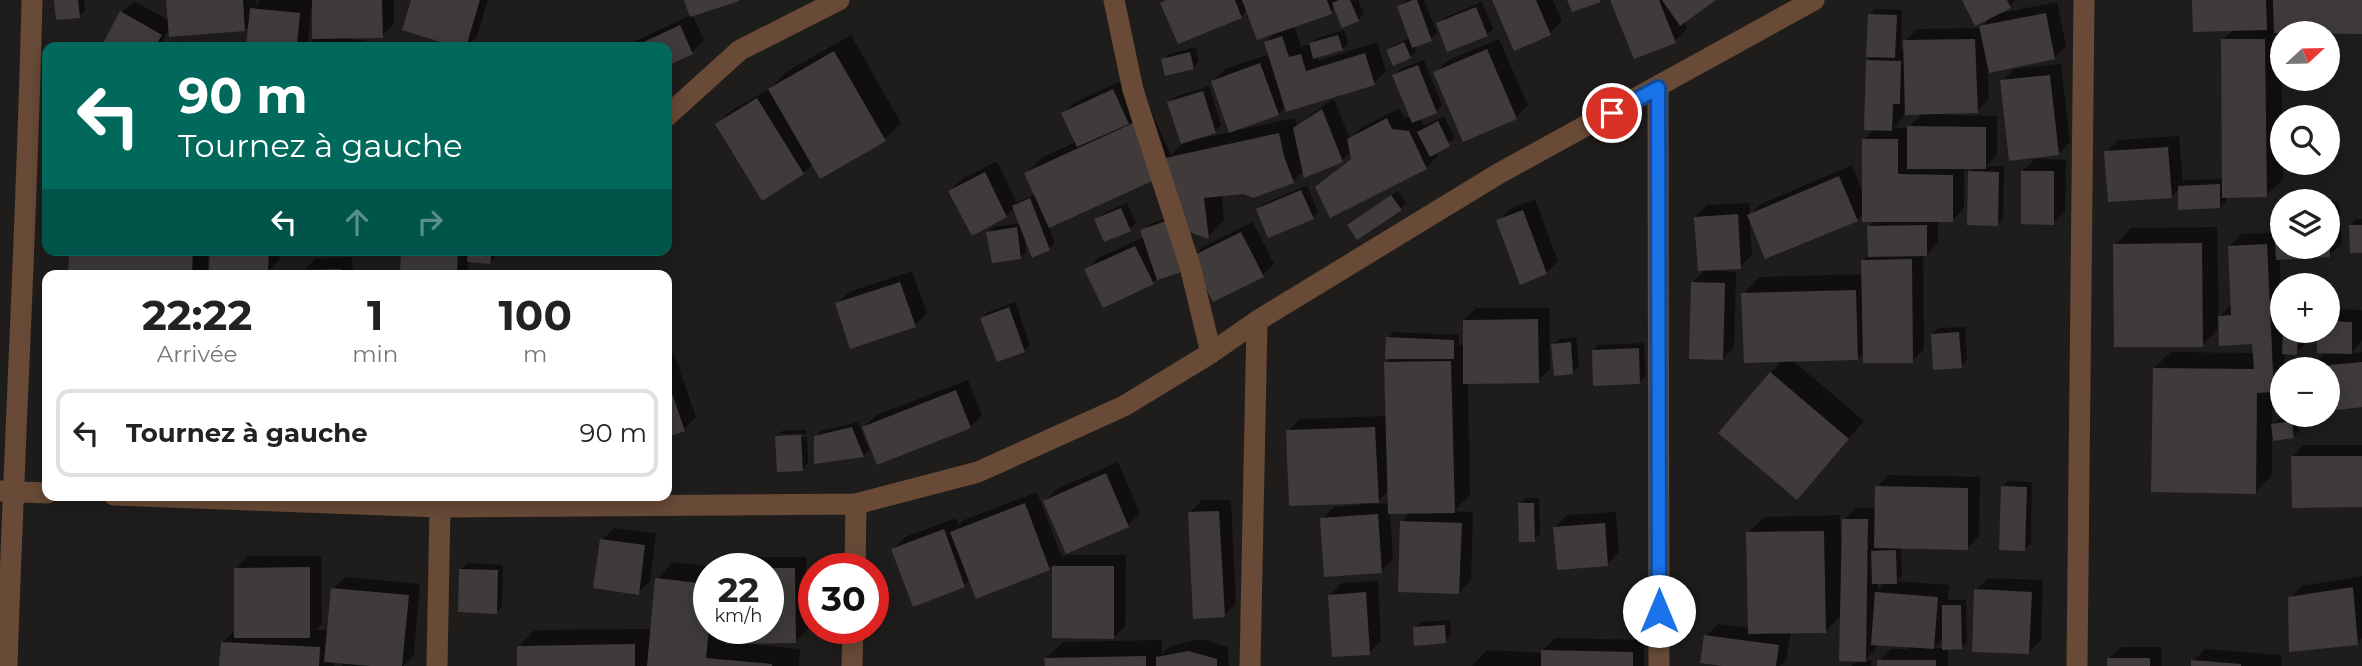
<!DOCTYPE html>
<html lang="fr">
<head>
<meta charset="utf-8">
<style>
	:root { --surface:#fff; --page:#f2f2f2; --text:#222; --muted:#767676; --line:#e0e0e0 }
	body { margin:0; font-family:Montserrat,sans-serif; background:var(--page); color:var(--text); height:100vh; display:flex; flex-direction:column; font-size:26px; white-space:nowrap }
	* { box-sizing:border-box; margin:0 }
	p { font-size:23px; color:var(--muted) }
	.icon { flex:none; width:38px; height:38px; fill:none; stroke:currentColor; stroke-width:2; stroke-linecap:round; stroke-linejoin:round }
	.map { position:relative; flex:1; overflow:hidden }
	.side { position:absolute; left:42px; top:270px; width:630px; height:231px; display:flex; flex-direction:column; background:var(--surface); border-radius:14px; box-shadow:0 4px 18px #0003 }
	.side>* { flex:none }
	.top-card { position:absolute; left:42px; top:42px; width:630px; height:214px; border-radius:14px; box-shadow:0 4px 18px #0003; background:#00695c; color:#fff; overflow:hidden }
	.needle { width:46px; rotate:68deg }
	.controls { position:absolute; left:2270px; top:21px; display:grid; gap:14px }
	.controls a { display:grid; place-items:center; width:70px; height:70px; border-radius:50%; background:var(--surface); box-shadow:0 4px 18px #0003; font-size:35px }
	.speed { position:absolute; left:693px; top:553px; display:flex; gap:14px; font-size:35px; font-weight:700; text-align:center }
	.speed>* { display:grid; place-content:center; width:91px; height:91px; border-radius:50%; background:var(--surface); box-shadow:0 4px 18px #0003; line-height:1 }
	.speed small { font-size:18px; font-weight:400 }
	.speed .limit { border:10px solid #d22; background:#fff; color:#111 }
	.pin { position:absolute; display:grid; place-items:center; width:60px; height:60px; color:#fff; margin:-30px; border:4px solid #fff; border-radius:50%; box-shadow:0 2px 7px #0007 }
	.me { position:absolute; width:77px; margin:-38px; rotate:0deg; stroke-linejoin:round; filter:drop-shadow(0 0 5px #0008) }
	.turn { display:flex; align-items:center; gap:24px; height:147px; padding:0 21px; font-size:32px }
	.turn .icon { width:91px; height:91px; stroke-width:2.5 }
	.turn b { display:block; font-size:49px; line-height:60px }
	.lanes { display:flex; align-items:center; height:66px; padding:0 21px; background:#0003; justify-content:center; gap:35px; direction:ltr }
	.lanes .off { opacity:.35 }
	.eta { display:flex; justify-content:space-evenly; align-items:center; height:119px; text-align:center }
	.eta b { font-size:42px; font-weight:700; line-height:49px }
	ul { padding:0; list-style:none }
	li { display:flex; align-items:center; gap:21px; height:88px; margin:0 14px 10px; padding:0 7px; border:4px solid var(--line); border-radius:14px }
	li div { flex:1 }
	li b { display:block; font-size:26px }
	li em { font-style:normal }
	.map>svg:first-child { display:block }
	.shadow { fill:#0007; fill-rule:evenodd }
	.building { fill:#3e3b3a }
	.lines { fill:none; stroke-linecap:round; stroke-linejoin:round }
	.minor { stroke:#684a37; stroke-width:21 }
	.route-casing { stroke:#114b97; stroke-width:18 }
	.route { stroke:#1a73e8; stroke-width:12 }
</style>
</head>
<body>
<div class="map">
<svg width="2362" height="666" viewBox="0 0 2362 666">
	<rect width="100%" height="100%" fill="#1f1d1b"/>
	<!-- shadow -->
	<path class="shadow" d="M56,0H84L85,10L79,16Z
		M168,0H255L256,5L260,0H394V24L382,36L351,37V39L367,41L366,47H248L250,24L244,30L170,27L159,47H103L122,12L134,1L170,21ZM311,8H313L314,39L308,45Z
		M413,0H488L477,36L466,47L404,29Z
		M686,0H735L692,14L704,40L692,52L667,64V47H629L636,41L691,15Z
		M1165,0H1358L1364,14L1358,20L1335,7L1331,12L1294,25L1301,47L1311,44L1317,38L1344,30L1348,43L1342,49L1317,56L1318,61L1377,42L1386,71L1374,83L1286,106L1278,114L1239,128V130L1295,118L1297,127L1307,117L1334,99L1350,139L1361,128L1399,108L1404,117L1412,118L1394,75L1400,69L1424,60L1442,105L1436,111L1420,118L1424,126L1444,116L1455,138L1436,152L1438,156L1426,168L1317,188L1352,158L1351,152L1342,160L1305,176L1304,170L1293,181L1244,192L1222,195L1224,220L1208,237L1169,166L1049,227L1055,243L1049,249L1025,238L1026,252L1020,257L988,233L994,227L1020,223L1014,208L1006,216L950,191L962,179L997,161L1017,203L1036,194L1026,173L1043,157L1076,142L1063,114L1075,102L1125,79L1141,112L1150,108L1171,155L1183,143L1169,103L1175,97L1209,86L1221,125L1215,131L1202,136V138L1231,132L1213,81L1225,69L1270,54L1266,42L1277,31L1248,10L1241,17L1162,3Z
		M1407,0H1424L1437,33L1431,39L1414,46L1416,51L1410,57L1388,51L1394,45L1410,38L1399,7Z
		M1494,0H1553L1562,21L1550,33Z
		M1612,0H1713L1684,21L1687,29L1675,41Z
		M1964,0H2015L2010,7L1997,14L2057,2L2066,46L2054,58L1988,71L1989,99L1977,111L1948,112V115L1997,116V155L1986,166H2004L2003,218L1997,224L1969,172L1974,167H1964V208L1953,220H1938V243L1926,255H1923L1924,349L1912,361L1864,352L1857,359L1792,360L1864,421L1797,498L1771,373L1783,360L1743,294L1760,277L1863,274V260L1870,254L1869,227L1876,220L1863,214L1857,220L1766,257L1750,221L1752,255L1740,267L1717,268V271L1736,272L1734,347L1722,359L1692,283L1706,269L1695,217L1707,205L1749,203L1750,215L1761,204L1852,165L1863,193V140L1874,129L1868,60L1873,55L1870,15L1876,9L1902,10L1901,49H1905V41L1917,29L1981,28L1991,17ZM1904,113H1923L1908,128H1893L1903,118Z
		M2194,0H2362V32H2281L2283,179L2266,195L2226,196V201L2220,207L2180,188L2171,196L2106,152L2118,140L2179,136L2183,183L2186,180L2224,179L2223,40L2233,30Z
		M1482,2L1493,29L1487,35L1438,24L1444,18Z
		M851,35L901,123L885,139L813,164L803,173L717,124L729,112L771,88L786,72Z
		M1499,39L1528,105L1516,117L1435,73L1447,61Z
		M176,41L212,47H169Z
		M508,44V47H471Z
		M1196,47L1199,62L1193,68L1163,60L1169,54Z
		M2061,64L2070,142L2058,154L2002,81L2014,69Z
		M2035,159L2066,160L2065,211L2053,223L2023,171Z
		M1307,185L1318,212L1313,218L1258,210L1264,204Z
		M1398,191L1406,203L1400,209L1349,225Z
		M1535,199L1558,261L1546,273L1498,221L1510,209Z
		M2325,201H2339L2342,243L2330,255L2280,258L2282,331H2328V309L2362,310V341L2351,353L2362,352V405L2328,409V369H2311V367L2323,355L2334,354V352L2319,335H2309L2308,341L2296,353L2284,352L2285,369H2282V382L2273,391L2272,425L2278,419L2297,416L2299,431L2293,437L2272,440V475L2255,492L2154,368L2171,352L2254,353V342L2220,327L2202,345L2115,245L2131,228L2217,227L2219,317L2231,304L2230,246L2242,234L2276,233L2275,215L2282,208V247H2328V201Z
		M1127,203L1136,223L1130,229L1105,240L1096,220L1102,214Z
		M1172,216L1182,271L1156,279L1153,282L1086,270L1098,258L1144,237L1142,231L1148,225Z
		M2357,219H2362V251L2351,225Z
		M1253,222L1274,264L1262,276L1193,257L1204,246Z
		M70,250H208V275H70Z
		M212,250H279V260L267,272H262V275H211L217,269Z
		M403,250H496V256L490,262L469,260L468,271L464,275H401Z
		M352,257L353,275H303V271L315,259Z
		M912,271L927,313L915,325L837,304L849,292Z
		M1015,302L1030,345L1024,351L982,318L988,312Z
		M1476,308H1549L1550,369L1538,381L1468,382L1470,495L1454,511L1473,512L1471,580L1459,592L1402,522L1411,512H1390L1393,559L1381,571L1322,519L1334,507L1361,505V502L1288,431L1300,419L1387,416L1386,363L1391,357L1388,338L1393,332L1459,335V345H1465L1464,320ZM1389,490V503L1375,504Z
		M1965,327L1967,360L1961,366L1932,334L1938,328Z
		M1576,337L1579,366L1573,372L1553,345L1559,339Z
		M1644,343L1646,376L1640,382L1593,351L1599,345Z
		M674,354L696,417L684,429L667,435V356Z
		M968,380L982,415L970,427H864L876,415Z
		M858,422L869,450L863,456L815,437L821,431Z
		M806,430V434H780V438L807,437L808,463L802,469L776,437L782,431Z
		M2304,445H2362V505L2292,457Z
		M1118,462L1140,513L1128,525L1067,552L1045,501L1057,489Z
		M1889,475L1980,477L1979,536L1967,548L1901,547L1902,576L1897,581L1949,585L1948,600H1966L1967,642L1961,648H1948V666H1879V661L1891,649H1908V646L1877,644V648L1864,661H1872L1871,666H1851L1858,660L1842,615L1825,631L1791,632L1786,660L1780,666H1734L1706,636L1718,624L1750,628L1748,533L1765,517L1840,515L1841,539H1844V520L1856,508H1877V487ZM1886,582L1878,591V583ZM1944,637V648H1933Z
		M2008,481L2032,482L2031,543L2025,549L2002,487Z
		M1037,492L1062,558L1066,555H1126L1125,626L1113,638L1054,637V564L1049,569L970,579L965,585L914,605L893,549L905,537L956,518L959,525L964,520Z
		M1526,498H1539L1540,534L1534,540L1520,504Z
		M1202,500H1231L1236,603L1224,615L1190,512Z
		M1616,512L1619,552L1607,564L1555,527L1567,515Z
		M614,528L656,533L650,581L638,593L602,540Z
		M248,556H321L322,624L316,630H329L333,589L345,577L420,584L414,655L403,666H342L346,662L334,661V666H221L222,643L236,629V568Z
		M739,557H806L808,629L796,641L748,642V644L800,649L799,666H519L518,647L535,630L652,629L657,579L673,562L728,568ZM709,569H768V628L727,642H722L723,628H709Z
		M467,563L503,565L502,606L496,612L461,569Z
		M2362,576V638L2357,643L2290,598L2302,586Z
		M1988,578L2043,580L2041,640L2029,652L1976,590Z
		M1378,581L1381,641L1369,653L1330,595L1342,583Z
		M1450,620L1451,635L1445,641L1415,628L1421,622Z
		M1555,638L1644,640V666H1472L1487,650L1543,653V650Z
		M1201,639L1228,647L1229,666H1046V658L1063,642L1162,640V654L1170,646Z
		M2121,647H2161V666H2109V659Z
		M2205,649L2282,655L2281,666H2192L2193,661Z"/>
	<!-- building -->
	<path class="building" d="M54,0H78L80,18L56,20Z
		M166,0H243L245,31L169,37Z
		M312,0H382L383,38L312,39Z
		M411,0H480L466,47H456L402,30Z
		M684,0H739V1L690,17Z
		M1166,0H1235L1242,18L1178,44L1160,3Z
		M1242,0H1327L1332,14L1257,40Z
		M1339,0H1350L1359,21L1342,28L1332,3Z
		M1413,0H1417L1432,41L1412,48L1397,6Z
		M1492,0H1536L1551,35L1514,51Z
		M1567,0H1600L1601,2L1572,12Z
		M1610,0H1659L1676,43L1634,59Z
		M1662,0H1716L1680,26Z
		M1962,0H2007L2011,8L1975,26Z
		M2192,0H2266L2267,30L2193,32Z
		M2273,0H2362V34L2274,33Z
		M1476,7L1488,36L1447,52L1436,23Z
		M250,8L300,13L297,47H246Z
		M120,11L162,35L155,47H101Z
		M2046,13L2055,59L1989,73L1979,26Z
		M1868,14L1897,15L1895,58L1866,57Z
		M680,25L693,54L667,66V47H633Z
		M1338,35L1343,50L1313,59L1309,43Z
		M1282,36L1289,57L1301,54L1306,71L1365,53L1375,85L1286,112L1264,42Z
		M1975,39L1978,113L1905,115L1903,40Z
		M2221,39H2265L2267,197L2222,198Z
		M1404,42L1411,58L1393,66L1386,50Z
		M1487,49L1517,119L1463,142L1433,72Z
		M834,51L886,141L820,179L768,89Z
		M1190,52L1194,69L1165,76L1161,59Z
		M1866,60L1901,61L1900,104H1893L1892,131L1864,130Z
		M1260,63L1279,115L1229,133L1211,81Z
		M1418,65L1437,113L1412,123L1392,75Z
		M2050,75L2059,155L2009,161L2000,80Z
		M1113,89L1129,124L1077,147L1061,113Z
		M1203,91L1216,133L1181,144L1167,102Z
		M757,98L804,174L762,201L715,124Z
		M1322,109L1343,162L1304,178L1293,128Z
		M1387,118L1392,129L1409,131L1427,169L1330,218L1315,187L1351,159L1347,139Z
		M1438,121L1450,146L1430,157L1417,132Z
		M1133,123L1159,178L1049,228L1024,173Z
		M1907,126L1986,127V169H1907Z
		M1279,133L1284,156L1294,183L1253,198L1244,194L1204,198L1209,239L1180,229L1165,158Z
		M1862,139H1898V174L1953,175V222H1862Z
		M2168,147L2172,198L2108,202L2104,151Z
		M1968,171L1999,172L1998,226L1967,225Z
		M2021,171H2054V225L2021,224Z
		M985,172L1007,217L972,236L948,191Z
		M1839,176L1858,221L1765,259L1747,215Z
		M2220,184V208L2178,210V186Z
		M1301,190L1314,219L1268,238L1256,209Z
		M1391,195L1402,210L1357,240L1347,225Z
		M1030,198L1050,250L1032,258L1012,206Z
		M1121,208L1131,231L1104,242L1094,219Z
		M1523,210L1547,274L1520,285L1496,220Z
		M1738,214L1741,269L1698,271L1694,217Z
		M2273,214H2282V247H2330V257L2276,260Z
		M1166,221L1182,272L1157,280L1140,230Z
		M1927,225V256L1868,257L1867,226Z
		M2349,225H2362V253H2350Z
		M1017,227L1021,259L992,263L986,232Z
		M1241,232L1264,277L1213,302L1190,257Z
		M2202,243L2203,347H2114L2113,244Z
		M2267,244L2274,392L2257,393L2256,494L2151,492L2153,368L2254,369L2252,344L2219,346L2218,316L2231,315L2228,246Z
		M1135,246L1154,284L1103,308L1084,269Z
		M69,250H193L192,275H68Z
		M210,250H269L268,274L209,270Z
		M401,250H458L457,275H400Z
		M468,250H492L490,264L467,262Z
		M1912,259L1913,363H1863L1861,260Z
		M341,269V275H301V270Z
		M900,282L916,327L850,349L835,303Z
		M1691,282L1725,283L1723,360L1689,359Z
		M1856,290L1858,360L1744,363L1741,293Z
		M1009,307L1025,352L997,362L980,318Z
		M1538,319L1539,383L1463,384V320Z
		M2328,321L2352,322V354L2317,353V337L2298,336L2297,355L2282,354L2283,331H2328Z
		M1959,332L1962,368L1933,370L1931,334Z
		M1386,337L1454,340V359H1385Z
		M1571,342L1573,374L1554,376L1551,344Z
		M1639,348L1640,384L1593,386L1592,350Z
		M1451,361L1455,513L1388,514L1384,362Z
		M2362,362V407L2328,411V369H2309V367Z
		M1770,372L1849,439L1797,500L1718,433Z
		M667,379L685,431L667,437Z
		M956,390L971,428L877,465L862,427Z
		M2292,421L2294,438L2273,441L2271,424Z
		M852,427L864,457L814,464V436Z
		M1375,427L1379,503L1289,506L1286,430Z
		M801,435L803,471L777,472L775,436Z
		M2291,456H2362V507L2292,508Z
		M1106,473L1129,527L1066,554L1043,501Z
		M1875,486L1968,488V550L1874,548Z
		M2001,486L2027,487L2025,551L1999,550Z
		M1025,503L1050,570L976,599L950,532Z
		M1518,503H1534L1535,542H1519Z
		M1219,511L1225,617L1193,619L1188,512Z
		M1378,514L1382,573L1324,577L1320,518Z
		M1842,519H1868L1866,662L1839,661Z
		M1400,521L1462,523L1459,594L1398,592Z
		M1605,523L1608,566L1557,570L1553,527Z
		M944,529L965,587L913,607L891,549Z
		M1824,531L1826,633L1748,634L1746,532Z
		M600,539L645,545L639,595L593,588Z
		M1896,550L1897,584H1872L1871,551Z
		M1052,566H1114V639L1052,638Z
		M310,567V638H234V568Z
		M768,568H795L796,643L726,644V628H768Z
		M459,569L498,570L497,614L458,612Z
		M655,578L709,584V629L706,658L772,664V666H647Z
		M2353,587L2358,645L2289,652L2288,597Z
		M331,588L409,595L402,666H370L324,662Z
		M1974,589L2032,592L2029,654L1972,652Z
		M1366,592L1370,655L1332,657L1328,595Z
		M1875,592L1938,597L1934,649L1871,645Z
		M1942,605H1961L1962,649L1942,650Z
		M1445,625L1446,643L1414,646L1413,627Z
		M1704,635L1779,645L1776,666H1722L1700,663Z
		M221,642L320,647L319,666H219Z
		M635,644V666H517V646Z
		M1541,650L1633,652V666H1541Z
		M1188,651L1217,659V666H1156V657Z
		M1146,656V666H1045L1044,658Z
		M2107,658H2150V666H2107Z
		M1877,660H1936V666H1877Z
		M2191,660L2241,664V666H2191Z"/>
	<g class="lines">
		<!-- minor -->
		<path class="minor" d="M1114,0L1133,90L1190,266L1211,353
			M1658,88L1659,666
			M667,116L740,50L839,0
			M0,491L47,493
			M114,495L440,507L856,504L978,472L1124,406L1211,353L1257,321L1498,174L1814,0
			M855,569L856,504
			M7,666C14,444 27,222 32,0
			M437,666L440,507
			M852,666L853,628
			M1250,666L1257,321
			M2077,666L2084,0"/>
	</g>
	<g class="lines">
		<defs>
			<path id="route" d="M1612,113L1658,88L1659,611"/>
		</defs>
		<!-- route casing -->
		<use href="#route" class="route-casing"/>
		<!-- route -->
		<use href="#route" class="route"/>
	</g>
</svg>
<div class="controls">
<a><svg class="needle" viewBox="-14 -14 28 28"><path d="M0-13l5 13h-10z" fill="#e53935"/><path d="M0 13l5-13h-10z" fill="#767676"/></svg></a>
<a><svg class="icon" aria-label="search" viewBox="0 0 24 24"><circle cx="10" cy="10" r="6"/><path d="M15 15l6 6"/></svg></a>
<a><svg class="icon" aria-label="layers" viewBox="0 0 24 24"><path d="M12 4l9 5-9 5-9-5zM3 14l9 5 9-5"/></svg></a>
<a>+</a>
<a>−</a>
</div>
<div class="speed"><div>22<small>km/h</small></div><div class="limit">30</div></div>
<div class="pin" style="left:1612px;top:113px;background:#d93025"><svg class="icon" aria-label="arrive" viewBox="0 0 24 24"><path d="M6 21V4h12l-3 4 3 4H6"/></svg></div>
<svg class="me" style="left:1659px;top:611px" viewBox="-20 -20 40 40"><circle r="19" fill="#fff"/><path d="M0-13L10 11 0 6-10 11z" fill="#1a73e8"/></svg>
<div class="top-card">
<div class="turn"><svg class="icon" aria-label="left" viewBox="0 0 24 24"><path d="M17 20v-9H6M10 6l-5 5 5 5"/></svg><div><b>90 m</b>Tournez à gauche</div></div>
<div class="lanes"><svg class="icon" aria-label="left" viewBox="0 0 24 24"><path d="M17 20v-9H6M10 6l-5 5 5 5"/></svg><svg class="icon off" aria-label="ahead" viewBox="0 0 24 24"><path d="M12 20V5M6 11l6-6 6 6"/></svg><svg class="icon off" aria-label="right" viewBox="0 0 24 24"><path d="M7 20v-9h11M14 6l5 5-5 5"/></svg></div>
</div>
<section class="side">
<div class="eta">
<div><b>22:22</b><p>Arrivée</p></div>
<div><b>1</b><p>min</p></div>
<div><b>100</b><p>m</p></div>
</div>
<ul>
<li><svg class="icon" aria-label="left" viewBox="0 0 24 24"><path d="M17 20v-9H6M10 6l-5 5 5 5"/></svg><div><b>Tournez à gauche</b></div><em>90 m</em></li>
</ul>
</section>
</div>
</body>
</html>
